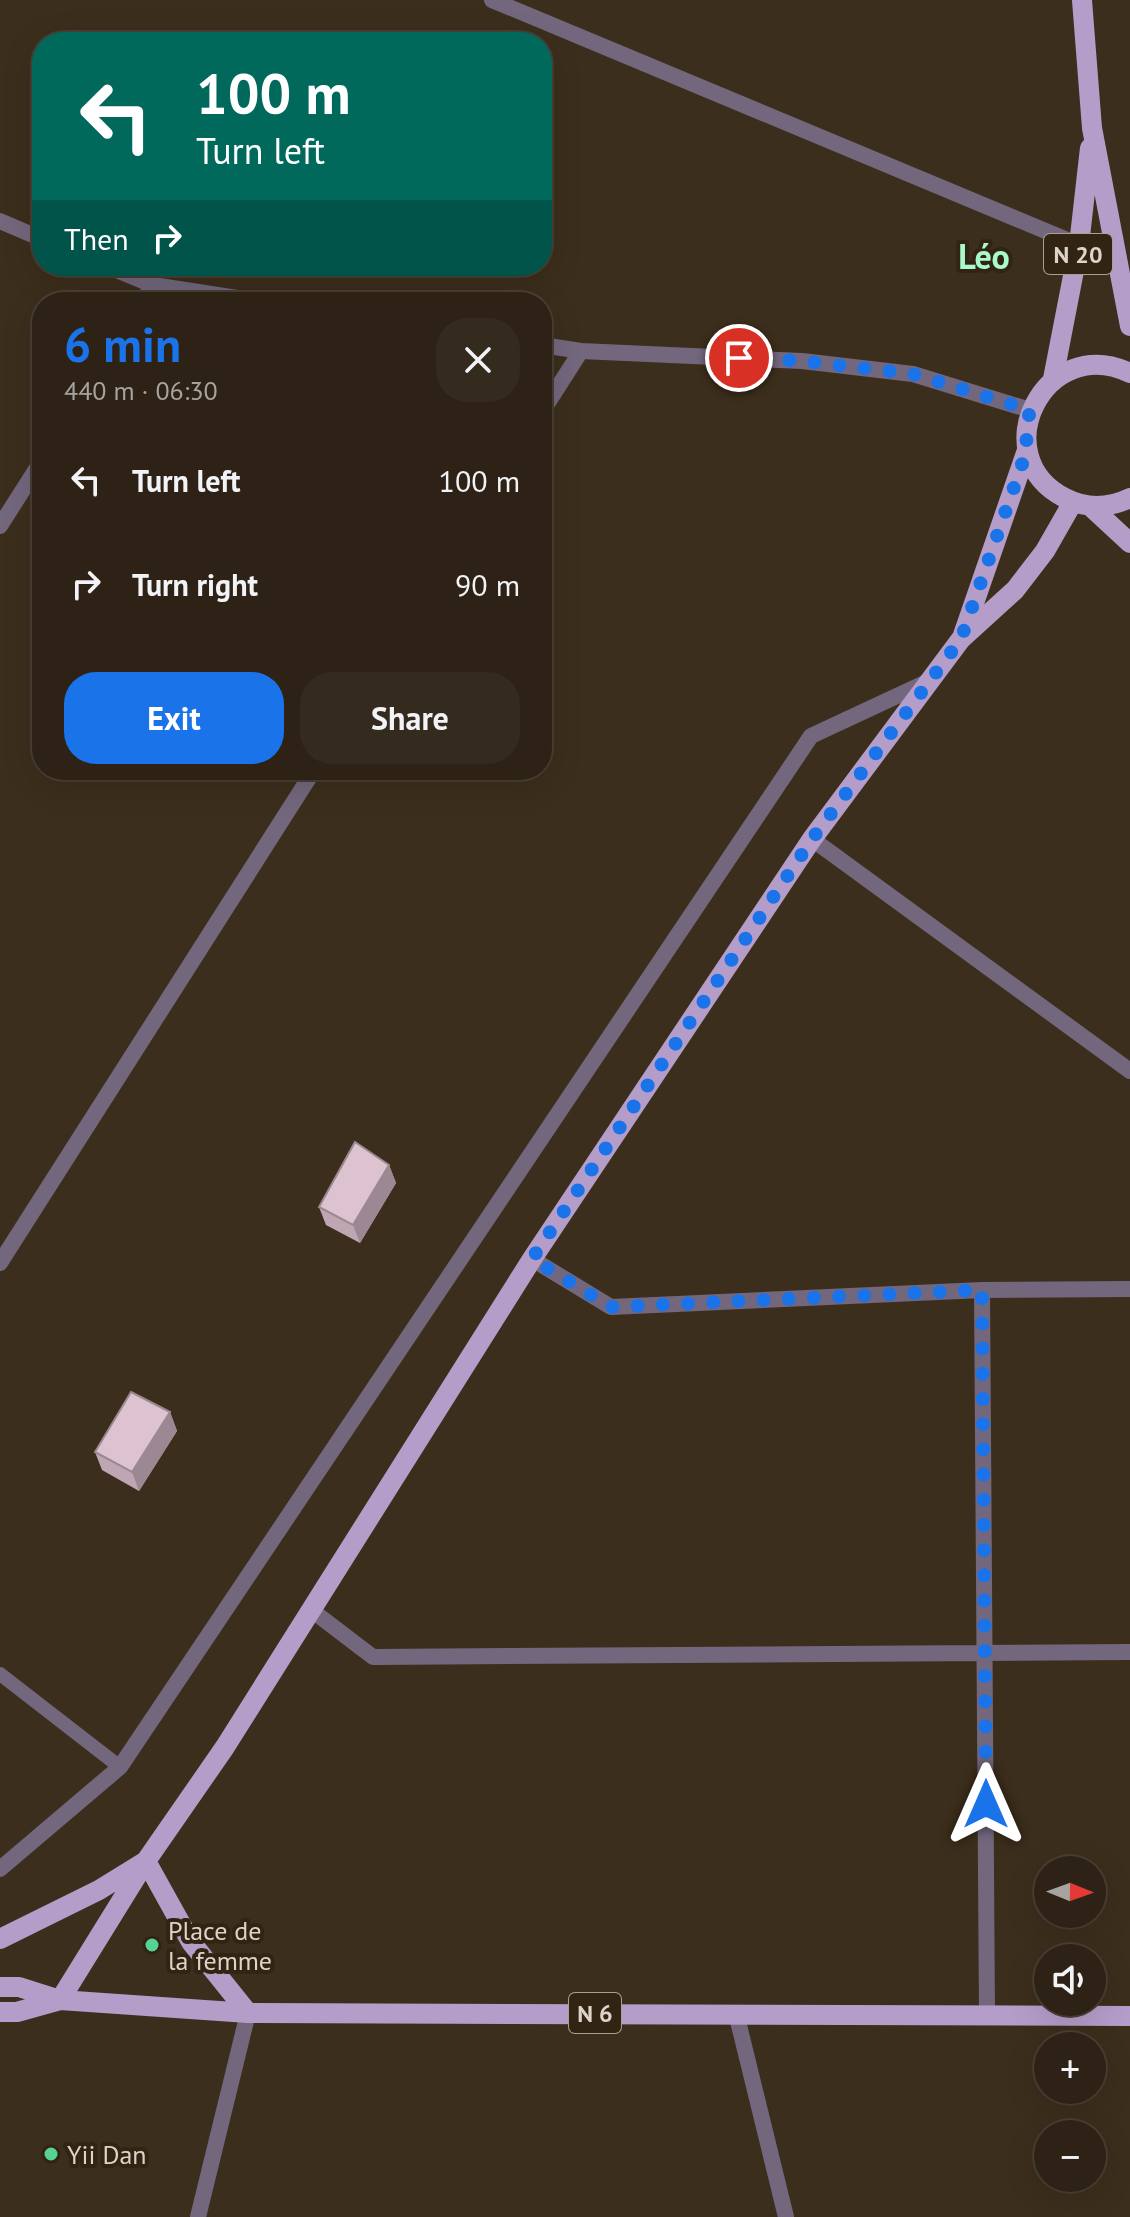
<!DOCTYPE html>
<html lang="en">
<head>
<meta charset="utf-8">
<style>
	:root { --surface:#2d2215; --page:#352a1e; --text:#f1f3f6; --muted:#a7a4a0; --line:#483f34; --accent:#1a73e8 }
	body { margin:0; font-family:"PT Sans",sans-serif; background:var(--page); color:var(--text); height:100vh; display:flex; flex-direction:column; font-size:30px; white-space:nowrap }
	* { box-sizing:border-box; margin:0 }
	p { font-size:26px; color:var(--muted) }
	.icon { flex:none; width:44px; height:44px; fill:none; stroke:currentColor; stroke-width:2; stroke-linecap:round; stroke-linejoin:round }
	.map { position:relative; flex:1; overflow:hidden }
	.drawer { position:absolute; left:32px; top:292px; width:520px; height:488px; display:flex; flex-direction:column; background:var(--surface); border-radius:32px; box-shadow:0 8px 32px #0002,0 0 0 2px var(--line) }
	.drawer>* { flex:none }
	.hud { position:absolute; left:32px; top:32px; width:520px; height:244px; border-radius:32px; box-shadow:0 8px 32px #0002,0 0 0 2px var(--line); background:#00695c; color:#fff; overflow:hidden }
	.needle { width:52px; rotate:91deg }
	.controls { position:absolute; left:1034px; top:1856px; display:grid; gap:16px }
	.controls a { display:grid; place-items:center; width:72px; height:72px; border-radius:50%; background:var(--surface); box-shadow:0 8px 32px #0002,0 0 0 2px var(--line); font-size:40px }
	.pin { position:absolute; display:grid; place-items:center; width:68px; height:68px; color:#fff; margin:-34px; border:4px solid #fff; border-radius:50%; box-shadow:0 2px 8px #0007 }
	.me { position:absolute; width:88px; margin:-44px; rotate:0deg; stroke-linejoin:round; filter:drop-shadow(0 0 6px #0008) }
	.turn { display:flex; align-items:center; gap:28px; height:168px; padding:0 32px; font-size:36px }
	.turn .icon { width:104px; height:104px; stroke-width:2.5 }
	.turn b { display:block; font-size:56px; line-height:68px }
	.then { display:flex; align-items:center; height:76px; padding:0 32px; background:#0003; gap:16px; font-size:30px }
	.round { display:grid; place-items:center; flex:none; width:84px; height:84px; border-radius:32px; background:var(--page) }
	.overview { display:flex; align-items:center; justify-content:space-between; height:136px; padding:0 32px }
	h1 { font-size:48px; font-weight:800; line-height:60px; color:var(--accent) }
	.action { display:flex; gap:16px; margin-top:auto; padding:16px 32px }
	.action a { flex:1; height:92px; border-radius:32px; background:var(--accent); color:#fff; font-size:32px; font-weight:800; line-height:92px; text-align:center }
	.action a+a { background:var(--page); color:var(--text) }
	ul { padding:0; list-style:none }
	li { display:flex; align-items:center; gap:24px; height:104px; padding:0 32px }
	li div { flex:1 }
	li b { display:block; font-size:30px }
	li em { font-style:normal }
	.map>svg:first-child { display:block }
	.lines { fill:none; stroke-linecap:round; stroke-linejoin:round }
	.service { stroke:#73677d; stroke-width:14 }
	.minor { stroke:#73677d; stroke-width:16 }
	.primary { stroke:#b59dca; stroke-width:20 }
	.wall { fill:#bea7b3 }
	.shaded-wall { fill:#9b8892 }
	.building { fill:#ddc2d0; stroke:#9b8892; stroke-width:2 }
	.route { stroke:#1a73e8; stroke-width:14; stroke-dasharray:0 25.2 }
	.poi-dot { fill:#54d395; stroke:#322412; stroke-width:3 }
	.labels { text-anchor:middle; dominant-baseline:central; stroke-width:8; stroke-linejoin:round; paint-order:stroke }
	.shield { fill:#322412; stroke:#aa9f92; stroke-width:2 }
	.shield-label { font-size:24px; font-weight:bold; fill:#ddd4c9 }
	.poi-label { font-size:26px; fill:#ddd4c9; stroke:#322412; text-anchor:start }
	.district-label { font-size:34px; font-weight:bold; fill:#a9f9cc; stroke:#322412 }
</style>
</head>
<body>
<div class="map">
<svg width="1130" height="2217" viewBox="0 0 1130 2217">
	<rect width="100%" height="100%" fill="#3c2e1c"/>
	<g class="lines">
		<!-- service -->
		<path class="service" d="M0,1674L120,1767"/>
		<!-- minor -->
		<path class="minor" d="M492,0L1079,245
			M0,221L42,239
			M107,266L153,285L264,302
			M142,302L153,285
			M542,345L581,351L802,361L913,374L1030,410
			M542,412L581,351
			M0,526L42,460
			M812,839L1130,1071
			M532,1259L611,1307L982,1290L1130,1289
			M0,1263L314,770
			M982,1290L987,2015
			M310,1609L373,1657L1130,1652
			M0,1869L120,1767L811,736L929,681
			M736,2013L786,2217
			M198,2217L248,2013"/>
		<!-- primary -->
		<path class="primary" d="M1082,0L1092,128L1130,326
			M1130,373C1045,332 983,456 1065,498C1086,509 1109,508 1130,498
			M1053,379L1079,245L1090,148
			M1090,506L1130,543
			M963,635L1027,450
			M0,1939L99,1890L146,1861L191,1942L248,2013
			M0,1987H19L60,2000L248,2013L1130,2016
			M0,2012H17L60,2000L146,1861L225,1747L532,1259L812,839L961,639L1015,590L1045,551L1073,502"/>
	</g>
	<!-- wall -->
	<path class="wall" d="M389,1165L396,1183L360,1243L326,1225L319,1207Z
		M170,1412L177,1431L139,1491L102,1470L95,1452Z"/>
	<!-- shaded-wall -->
	<path class="shaded-wall" d="M389,1165L396,1183L360,1243L353,1225Z
		M170,1412L177,1431L139,1491L132,1472Z"/>
	<!-- building -->
	<path class="building" d="M355,1142L389,1165L353,1225L319,1207Z
		M131,1392L170,1412L132,1472L95,1452Z"/>
	<g class="lines">
		<!-- route -->
		<path class="route" d="M739,358L802,361L913,374L1030,410L1026,430L1027,450L961,639L812,839L532,1259L611,1307L982,1290L986,1804"/>
	</g>
	<!-- markers -->
	<g class="poi-dot">
		<circle cx="152" cy="1945" r="8"/>
		<circle cx="51" cy="2154" r="8"/>
	</g>
	<g class="labels">
		<!-- shield labels -->
		<g class="shield">
			<rect x="1044" y="234" width="68" height="40" rx="6"/>
			<rect x="569" y="1993" width="52" height="40" rx="6"/>
		</g>
		<g class="shield-label">
			<text x="1078" y="254">N 20</text>
			<text x="595" y="2013">N 6</text>
		</g>
		<!-- poi labels -->
		<g class="poi-label">
			<text x="168" y="1930">Place de<tspan x="168" dy="30">la femme</tspan></text>
			<text x="67" y="2154">Yii Dan</text>
		</g>
		<!-- district labels -->
		<g class="district-label">
			<text x="984" y="256">Léo</text>
		</g>
	</g>
</svg>
<div class="controls">
<a><svg class="needle" viewBox="-14 -14 28 28"><path d="M0-13l5 13h-10z" fill="#e53935"/><path d="M0 13l5-13h-10z" fill="#a7a4a0"/></svg></a>
<a><svg class="icon" aria-label="sound" viewBox="0 0 24 24"><path d="M4 9h4l5-4v14l-5-4H4zM17 9q2 3 0 6"/></svg></a>
<a>+</a>
<a>−</a>
</div>
<div class="pin" style="left:739px;top:358px;background:#d93025"><svg class="icon" aria-label="arrive" viewBox="0 0 24 24"><path d="M6 21V4h12l-3 4 3 4H6"/></svg></div>
<svg class="me" style="left:986px;top:1804px" viewBox="-20 -20 40 40"><path d="M0-17L14 15 0 8-14 15z" fill="#1a73e8" stroke="#fff" stroke-width="4"/></svg>
<div class="hud">
<div class="turn"><svg class="icon" aria-label="left" viewBox="0 0 24 24"><path d="M17 20v-9H6M10 6l-5 5 5 5"/></svg><div><b>100 m</b>Turn left</div></div>
<div class="then">Then<svg class="icon" aria-label="right" viewBox="0 0 24 24"><path d="M7 20v-9h11M14 6l5 5-5 5"/></svg></div>
</div>
<section class="drawer">
<div class="overview"><div><h1>6 min</h1><p>440 m · 06:30</p></div><a class="round"><svg class="icon" aria-label="close" viewBox="0 0 24 24"><path d="M6 6l12 12M18 6L6 18"/></svg></a></div>
<ul>
<li><svg class="icon" aria-label="left" viewBox="0 0 24 24"><path d="M17 20v-9H6M10 6l-5 5 5 5"/></svg><div><b>Turn left</b></div><em>100 m</em></li>
<li><svg class="icon" aria-label="right" viewBox="0 0 24 24"><path d="M7 20v-9h11M14 6l5 5-5 5"/></svg><div><b>Turn right</b></div><em>90 m</em></li>
</ul>
<div class="action"><a>Exit</a><a>Share</a></div>
</section>
</div>
</body>
</html>
